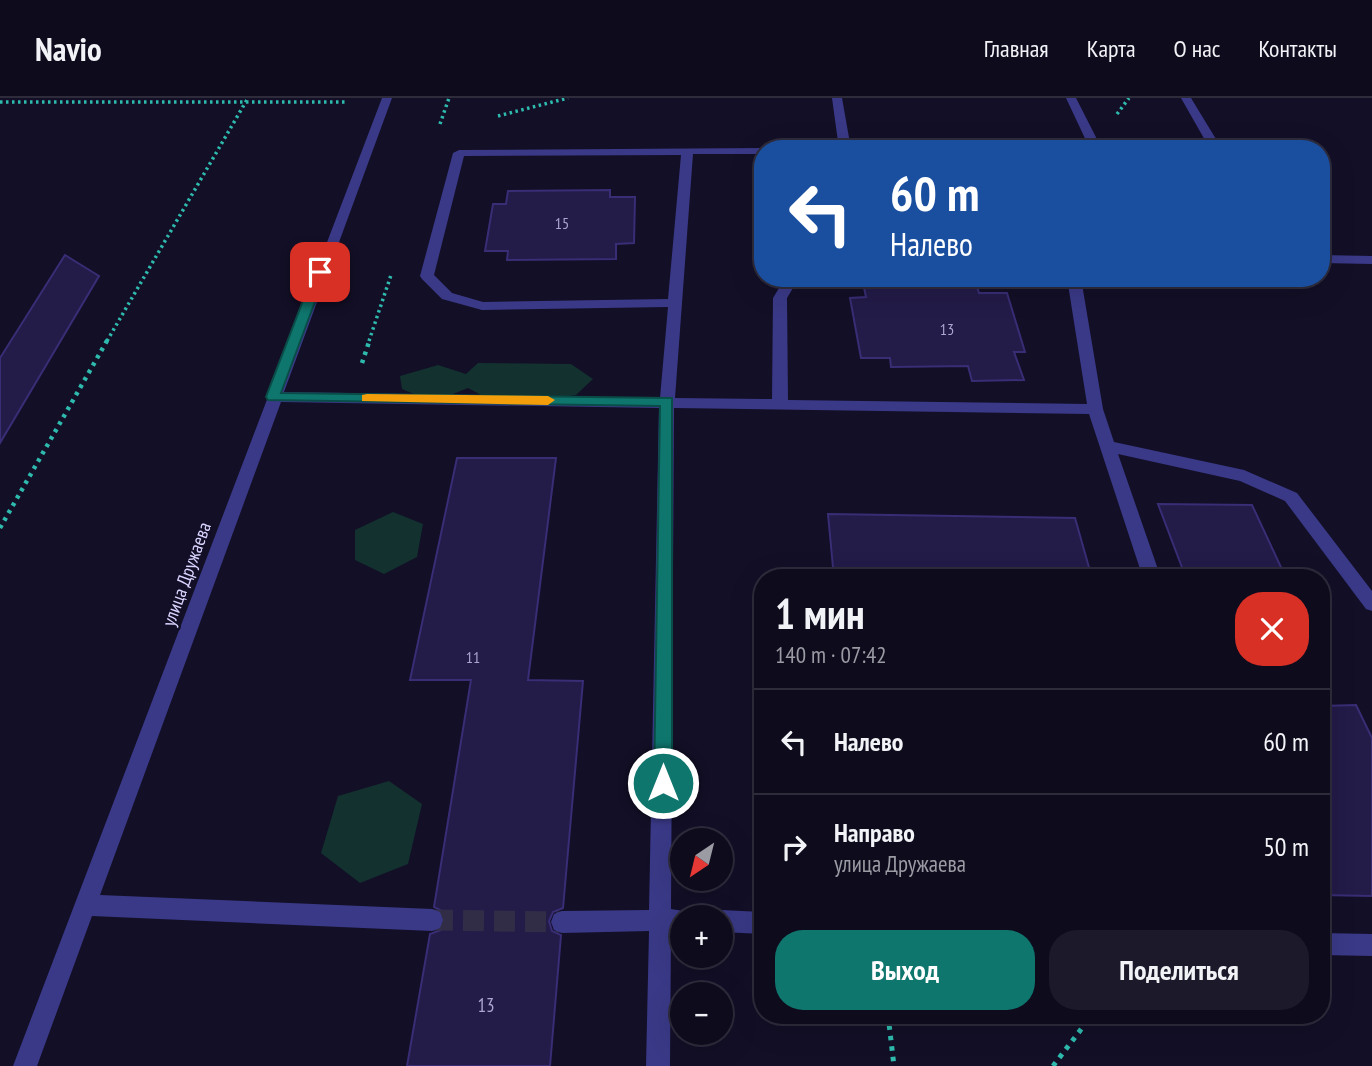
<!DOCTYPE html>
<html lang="ru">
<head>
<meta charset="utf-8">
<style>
	:root { --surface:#0e0b1d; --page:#1c192a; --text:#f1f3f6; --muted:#9b9ba4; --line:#2e2b3b; --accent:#0f766e }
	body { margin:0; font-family:"PT Sans Narrow",sans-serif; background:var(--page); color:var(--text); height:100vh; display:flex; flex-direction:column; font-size:26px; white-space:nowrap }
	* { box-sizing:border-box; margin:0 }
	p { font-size:23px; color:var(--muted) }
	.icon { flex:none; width:38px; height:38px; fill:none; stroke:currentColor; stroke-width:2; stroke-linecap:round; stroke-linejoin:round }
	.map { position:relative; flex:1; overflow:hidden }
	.side { position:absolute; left:754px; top:471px; width:576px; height:455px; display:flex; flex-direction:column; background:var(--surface); border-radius:28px; box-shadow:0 7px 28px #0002,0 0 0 2px var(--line) }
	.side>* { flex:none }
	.hud { position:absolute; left:754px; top:42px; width:576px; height:147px; border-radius:28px; box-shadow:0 7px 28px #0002,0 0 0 2px var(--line); background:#1a4fa0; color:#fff; overflow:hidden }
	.needle { width:46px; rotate:215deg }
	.buttons { position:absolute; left:670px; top:730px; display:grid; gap:14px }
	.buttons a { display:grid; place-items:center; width:63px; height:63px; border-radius:50%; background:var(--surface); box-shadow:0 7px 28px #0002,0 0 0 2px var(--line); font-size:35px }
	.pin { position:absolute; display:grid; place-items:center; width:60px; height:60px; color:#fff; margin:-30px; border-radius:14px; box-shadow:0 4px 10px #0006 }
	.me { position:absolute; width:77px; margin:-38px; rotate:0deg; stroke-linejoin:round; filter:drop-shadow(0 0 5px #0008) }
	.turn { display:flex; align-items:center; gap:24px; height:147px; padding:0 21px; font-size:32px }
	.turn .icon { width:91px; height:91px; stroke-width:2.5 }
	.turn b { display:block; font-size:49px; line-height:60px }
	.round { display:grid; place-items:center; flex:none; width:74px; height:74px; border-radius:28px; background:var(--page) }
	.summary { display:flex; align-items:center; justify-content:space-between; height:119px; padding:0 21px }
	h1 { font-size:42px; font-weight:800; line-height:52px }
	.primary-button { display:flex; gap:14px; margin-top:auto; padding:14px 21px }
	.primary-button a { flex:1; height:80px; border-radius:28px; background:var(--accent); color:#fff; font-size:28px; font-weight:800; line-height:80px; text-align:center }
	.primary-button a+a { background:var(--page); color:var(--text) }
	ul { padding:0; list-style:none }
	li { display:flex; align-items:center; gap:21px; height:105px; padding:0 21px; border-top:2px solid var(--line) }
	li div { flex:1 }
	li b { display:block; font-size:26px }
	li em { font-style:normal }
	header { display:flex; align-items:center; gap:42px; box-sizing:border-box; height:98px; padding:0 35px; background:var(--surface); border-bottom:2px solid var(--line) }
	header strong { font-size:33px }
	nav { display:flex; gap:38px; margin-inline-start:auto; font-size:24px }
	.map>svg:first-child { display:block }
	.green { fill:#12312f }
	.building { fill:#231b48; stroke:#392d75; stroke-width:2 }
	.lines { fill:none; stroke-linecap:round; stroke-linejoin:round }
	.minor-tunnel { stroke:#312d47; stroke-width:21; stroke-dasharray:21 10; stroke-linecap:butt }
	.path-far2 { stroke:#2ebbae; stroke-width:3.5; stroke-dasharray:2.5 3.5; stroke-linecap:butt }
	.path-far1 { stroke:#2ebbae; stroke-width:4.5; stroke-dasharray:3.5 5; stroke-linecap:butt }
	.path { stroke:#2ebbae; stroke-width:5; stroke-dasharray:4.5 6; stroke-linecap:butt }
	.minor { fill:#3a3987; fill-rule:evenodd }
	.route { fill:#0f766e; stroke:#0a4d48; stroke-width:2 }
	.slow { fill:#f59e0b }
	.labels { text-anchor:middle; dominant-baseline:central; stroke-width:5; stroke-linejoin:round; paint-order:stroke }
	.number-label { font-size:16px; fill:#aca6d1 }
	.street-label { font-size:19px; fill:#d9d5ff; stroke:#130f27 }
	.near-number-label { font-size:19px; fill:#aca6d1 }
</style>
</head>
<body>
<header>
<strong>Navio</strong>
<nav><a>Главная</a><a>Карта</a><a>О нас</a><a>Контакты</a></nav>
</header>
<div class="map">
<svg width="1372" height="968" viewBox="0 0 1372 968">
	<rect width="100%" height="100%" fill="#130f27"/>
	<!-- green -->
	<path class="green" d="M478,265L571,266L593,281L576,297L500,307L468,290L433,304L402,291L400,278L438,267L466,276Z
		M393,414L423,426L417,459L384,476L355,462V432Z
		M389,683L422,706L408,766L360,785L321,755L338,698Z"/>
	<!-- building -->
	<path class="building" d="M610,92V99H635L634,145L616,146V161L507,162L508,153H485L493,106H506L508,93Z
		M65,157L99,178L0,345V260Z
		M862,180H909L911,185H976L979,195H1007L1025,254H1014L1024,282L972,283L968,268L891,269L890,260H861L850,200L866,199Z
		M457,360H556L528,582L583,583L563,810L553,814L549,823L552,833L561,837L550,968H407L430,836L441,832L445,823L442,813L434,809L471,582H410Z
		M1158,406L1252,407L1286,480H1186Z
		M828,416L1075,420L1092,480H834Z
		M1356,607L1372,640V798L1321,797V608Z"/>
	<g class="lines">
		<!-- minor-tunnel -->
		<path class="minor-tunnel" d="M432,822L562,824"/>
		<!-- path-far2 -->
		<path class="path-far2" d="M0,4H347
			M1117,16L1129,0
			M498,18L568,0
			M440,26L449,0
			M107,243L248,0
			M369,243L391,177"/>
		<!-- path-far1 -->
		<path class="path-far1" d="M362,265L370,241
			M0,430L108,241"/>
		<!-- path -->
		<path class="path" d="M888,917L894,968
			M1053,968L1092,917"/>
		<!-- minor -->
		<path class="minor" d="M382,0H392L284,294L660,300L668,209L482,212L442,201L422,181L420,178L453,55L459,52L763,50L767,51H763V56H693L675,300L772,301L773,200L785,180H799L787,200L788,302L1087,306L1067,180H1081L1103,311L1114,344L1244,372L1297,395L1372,493V513L1366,511L1285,403L1240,383L1118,356L1161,480H1143L1089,316L674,310L671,811L690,814L692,819H682V833H671L670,968H646L649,833L562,835L554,832L551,824L554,816L562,813L649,812L659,310L281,304L100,797L432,811L440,814L443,822L440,830L432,833L92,818L37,968H13ZM681,57L668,201L483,204L452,195L434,177L464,58Z
			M832,0H842L851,51H839Z
			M1066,0H1076L1102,51H1090Z
			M1181,0H1191L1222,51H1210Z
			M1321,157L1372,158V166L1321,165Z
			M721,812L763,814V836L721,834V819H712Z
			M1321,835L1372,836V858L1321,857Z"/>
	</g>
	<!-- route -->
	<path class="route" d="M320,171L326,174L281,295L672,300V685L669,690L663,693L656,690L654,685L660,308L268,302L266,299L314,174Z"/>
	<!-- slow -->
	<path class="slow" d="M367,296L548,298L555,302L548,307L362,303V297Z"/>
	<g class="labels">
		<!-- number labels -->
		<g class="number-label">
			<text x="562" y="125">15</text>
			<text x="947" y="231">13</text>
			<text x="473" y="559">11</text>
		</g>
		<!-- street labels -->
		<g class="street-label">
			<text transform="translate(186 476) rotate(-70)">улица Дружаева</text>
		</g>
		<!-- near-number labels -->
		<g class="near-number-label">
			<text x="486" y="907">13</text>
		</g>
	</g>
</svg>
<div class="buttons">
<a><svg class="needle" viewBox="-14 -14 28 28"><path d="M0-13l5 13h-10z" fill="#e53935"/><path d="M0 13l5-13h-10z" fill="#9b9ba4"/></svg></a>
<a>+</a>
<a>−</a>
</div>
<div class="pin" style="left:320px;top:174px;background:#d93025"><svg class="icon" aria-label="arrive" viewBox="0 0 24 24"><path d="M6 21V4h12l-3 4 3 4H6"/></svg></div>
<svg class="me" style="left:663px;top:685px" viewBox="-20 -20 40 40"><circle r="17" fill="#0f766e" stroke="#fff" stroke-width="3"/><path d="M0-11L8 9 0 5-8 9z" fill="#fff"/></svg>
<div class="hud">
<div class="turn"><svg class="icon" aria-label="left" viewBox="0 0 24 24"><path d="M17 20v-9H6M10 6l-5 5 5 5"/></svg><div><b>60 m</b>Налево</div></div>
</div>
<section class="side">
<div class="summary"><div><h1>1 мин</h1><p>140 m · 07:42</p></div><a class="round" style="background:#d93025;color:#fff"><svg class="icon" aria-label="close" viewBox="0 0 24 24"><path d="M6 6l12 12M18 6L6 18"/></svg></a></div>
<ul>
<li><svg class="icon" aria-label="left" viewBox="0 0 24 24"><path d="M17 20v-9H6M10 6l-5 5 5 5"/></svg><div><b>Налево</b></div><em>60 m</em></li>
<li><svg class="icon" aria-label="right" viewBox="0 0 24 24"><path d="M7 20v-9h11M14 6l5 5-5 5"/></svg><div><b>Направо</b><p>улица Дружаева</p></div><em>50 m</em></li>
</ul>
<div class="primary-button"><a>Выход</a><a>Поделиться</a></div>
</section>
</div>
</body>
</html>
